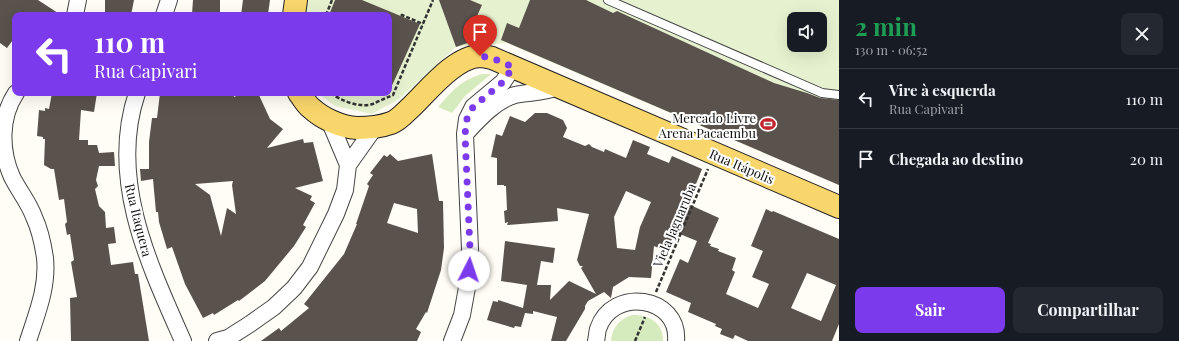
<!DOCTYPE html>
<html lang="pt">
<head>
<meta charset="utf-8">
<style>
	:root { --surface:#171b24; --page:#242831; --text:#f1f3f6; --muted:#9ea1a6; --line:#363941; --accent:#7c3aed }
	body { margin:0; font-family:"Playfair Display",serif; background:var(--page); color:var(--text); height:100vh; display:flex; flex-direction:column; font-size:15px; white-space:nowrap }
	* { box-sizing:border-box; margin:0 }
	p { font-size:13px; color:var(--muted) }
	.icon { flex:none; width:22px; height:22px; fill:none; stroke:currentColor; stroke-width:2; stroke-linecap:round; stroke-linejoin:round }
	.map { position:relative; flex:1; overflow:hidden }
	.sheet { display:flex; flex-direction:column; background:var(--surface); width:340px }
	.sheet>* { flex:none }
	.hud { position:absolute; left:12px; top:12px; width:380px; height:84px; border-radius:8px; box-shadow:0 4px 16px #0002; background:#7c3aed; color:#fff; overflow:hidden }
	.fabs { position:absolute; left:787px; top:12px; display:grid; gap:8px }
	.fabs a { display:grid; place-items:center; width:40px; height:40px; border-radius:8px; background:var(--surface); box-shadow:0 4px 16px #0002; font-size:20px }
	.pin { position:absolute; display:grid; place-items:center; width:34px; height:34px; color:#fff; margin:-41px -17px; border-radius:50% 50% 50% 0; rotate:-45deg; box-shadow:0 0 4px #0007 }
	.pin .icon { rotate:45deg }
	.me { position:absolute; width:44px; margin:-22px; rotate:4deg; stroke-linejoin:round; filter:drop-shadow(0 0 3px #0008) }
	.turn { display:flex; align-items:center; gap:14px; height:84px; padding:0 16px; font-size:18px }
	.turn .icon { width:52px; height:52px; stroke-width:2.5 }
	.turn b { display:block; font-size:28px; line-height:34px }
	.round { display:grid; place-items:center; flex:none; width:42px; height:42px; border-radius:8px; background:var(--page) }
	.headline { display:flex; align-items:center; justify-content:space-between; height:68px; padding:0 16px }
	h1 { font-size:24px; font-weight:700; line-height:30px; color:#1e9e55 }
	.action { display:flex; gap:8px; margin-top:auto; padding:8px 16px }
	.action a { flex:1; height:46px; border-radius:8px; background:var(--accent); color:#fff; font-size:16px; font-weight:700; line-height:46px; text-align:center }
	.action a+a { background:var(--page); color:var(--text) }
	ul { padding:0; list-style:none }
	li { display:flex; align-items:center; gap:12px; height:60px; padding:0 16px; border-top:1px solid var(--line) }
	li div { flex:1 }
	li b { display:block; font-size:15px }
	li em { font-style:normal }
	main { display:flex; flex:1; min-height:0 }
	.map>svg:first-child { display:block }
	.green { fill:#d5ebbd }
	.pitch { fill:#e6f2cf; fill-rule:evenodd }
	.building { fill:#5a524d; fill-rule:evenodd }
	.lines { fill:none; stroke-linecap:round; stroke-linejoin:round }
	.lane-casing { stroke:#444; stroke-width:10 }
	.street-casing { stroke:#444; stroke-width:18 }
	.primary-casing { stroke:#222; stroke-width:24 }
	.path { stroke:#333; stroke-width:2.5; stroke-dasharray:4 2; stroke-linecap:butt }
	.lane { stroke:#fff; stroke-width:8 }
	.street { stroke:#fff; stroke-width:16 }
	.primary { stroke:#f9d66b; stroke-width:22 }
	.route { stroke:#7c3aed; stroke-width:7; stroke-dasharray:0 12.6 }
	.labels { text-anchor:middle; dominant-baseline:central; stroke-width:4; stroke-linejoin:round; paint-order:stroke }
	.poi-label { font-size:13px; fill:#111; stroke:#fff; text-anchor:end }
	.street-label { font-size:13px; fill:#111; stroke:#fff }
</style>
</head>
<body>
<main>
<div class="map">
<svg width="839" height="341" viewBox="0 0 839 341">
	<rect width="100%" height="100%" fill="#fffdf5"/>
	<!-- green -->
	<path class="green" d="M482,74H491L465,96L452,113L438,107C453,90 460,81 482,74Z
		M632,315C648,314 664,323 663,341H611C612,328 619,319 632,315Z"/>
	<!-- pitch -->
	<path class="pitch" d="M303,0H839V185L507,43L456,47L399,99L372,114L335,106L318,93H389V15H302ZM794,19H820V45H794Z"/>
	<!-- building -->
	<path class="building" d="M0,0H38L61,15H15V37L7,48L0,43Z
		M105,0H134L131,15L107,14V12H105Z
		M193,0H220V13L192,14Z
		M243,0H270L268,14L255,12V15H241Z
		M335,0H362L420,24L389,92V15H329Z
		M439,0H470L482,5L473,25L476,40L456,47Z
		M530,0H586L613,13L617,11L774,83L807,93L820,98L839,100V185L501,40L507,23L519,28Z
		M52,93H97L94,112L81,110L79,140H88V145H97L99,153L114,152L115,166H99L96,180L98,186L95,189L99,206L105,212L106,228L114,227L116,243L108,244L111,265L133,262L135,274H138L149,341H71L70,298L77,297L71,262L74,260L70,234L67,235L65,224L67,222L64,199L59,200L54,169H51L44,165L45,139H43V137L37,136L39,110L45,111V108L49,109Z
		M160,93H233L234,97L243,93H258L270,119L283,129L267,148L303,139L304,143L313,142L323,181L295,188L312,196L310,200L315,203L303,225L306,227L294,246L265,281L239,301L238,300L214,315L213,313L203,318L185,284L172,247L167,249L159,222L158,212H156L153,179L141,181L140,169H149V142L152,118H157ZM233,181L232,185L236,214L227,208L221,236L210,195L195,184Z
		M535,113H547L563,120L567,128L563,137L585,146L589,144L592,147L604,152L605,149L626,158L633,140L650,147L647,154L669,163L672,156L702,169L688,204L719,218L708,243L711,244L710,246L719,249L718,251L736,258L732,270L735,272L726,294L758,308L769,284L752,277L763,251L751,246L766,209L772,212L773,211L839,239V324L832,341H748L735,335L733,339L720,334L722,329L715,326L716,324L688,312L691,303L666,292L680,259L688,263L697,241L675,232L667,252L654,246L651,278L629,277L613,287L611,298L604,292L588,301L585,306V309L566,341H551L557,317L533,311V314L525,313L521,327L515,326L514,328L487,320L493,301L498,302V300L523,308L527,285L501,281L505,241L555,248L553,263L541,261L537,285H551L550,300L569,281L596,294L581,268L583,266H580L577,260L589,214L557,208L558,221L507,225L508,222L505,223L504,211L507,210L506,186H504V185H497V158L491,157L496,134L502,136L510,116L525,122ZM626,191L651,202L640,227L635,250L617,248L614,217ZM807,273L836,285L821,321L791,308Z
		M390,154L398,161L432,154L439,201H443L444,248L441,270L427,313L426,312L416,329L421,332L417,341H261L279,328L281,331L309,308L304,304L344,254L357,224H356L369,186L367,184L373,175L370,173L384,155L387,157ZM394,203L417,209L418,233L387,223Z"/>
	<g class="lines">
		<defs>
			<path id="lane" d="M608,0L822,93L839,95"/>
			<path id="street" d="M75,15L78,0
				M164,15L169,0
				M16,93C0,117 0,150 12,177C19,191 29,203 34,217C40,230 43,244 45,258C48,287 37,313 28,341
				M137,93C108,179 149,264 183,341
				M466,133C479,119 496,100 515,95C530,92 544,93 558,87
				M348,165L375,127
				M217,341L228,338L250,324L274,307L294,288L310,267L336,214L345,190L348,165L329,120
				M452,341L462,315L468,282L470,249L465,134L467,119L473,107L503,82L513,67
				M596,341C597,337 597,332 598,329C612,286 680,296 676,341"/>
			<path id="primary" d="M294,15L296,0
				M299,93C303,98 306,104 311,108C323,119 341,127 357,128C368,128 380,127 391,123C397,121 403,115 408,110C426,94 453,57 480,56C483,56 488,57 492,58L839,207"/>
		</defs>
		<!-- lane casing -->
		<use href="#lane" class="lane-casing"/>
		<!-- street casing -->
		<use href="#street" class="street-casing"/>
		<!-- primary casing -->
		<use href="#primary" class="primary-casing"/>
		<!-- path -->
		<path class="path" d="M326,15L332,0
			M401,16L402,15L423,24
			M331,93C341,101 359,108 373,104C379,101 386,98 393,95L433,0
			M656,292L708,169
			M635,341L645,317"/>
		<!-- lane -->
		<use href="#lane" class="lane"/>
		<!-- street -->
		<use href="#street" class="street"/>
		<!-- primary -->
		<use href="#primary" class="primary"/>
	</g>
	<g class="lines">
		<!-- route -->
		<path class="route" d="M469,270L470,249L465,134L467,119L473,107L503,82L513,67L492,58L480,56"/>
	</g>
	<!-- icons -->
	<defs>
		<symbol id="stadium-bare" viewBox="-9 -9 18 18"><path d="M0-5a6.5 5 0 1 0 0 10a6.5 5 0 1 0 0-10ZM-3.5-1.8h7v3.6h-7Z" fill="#c4262e" stroke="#fff" stroke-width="2.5" paint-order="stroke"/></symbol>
	</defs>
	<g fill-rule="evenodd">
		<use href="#stadium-bare" x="757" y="113" width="22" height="22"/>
	</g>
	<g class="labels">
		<!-- poi labels -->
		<g class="poi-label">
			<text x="756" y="117">Mercado Livre<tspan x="756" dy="15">Arena Pacaembu</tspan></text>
		</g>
		<!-- street labels -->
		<g class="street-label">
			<text transform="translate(742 166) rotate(23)">Rua Itápolis</text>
			<text transform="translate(139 220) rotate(76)">Rua Itaquera</text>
			<text transform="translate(674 225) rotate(-67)">Viela Jaguaruba</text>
		</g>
	</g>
</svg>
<div class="fabs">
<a><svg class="icon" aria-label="sound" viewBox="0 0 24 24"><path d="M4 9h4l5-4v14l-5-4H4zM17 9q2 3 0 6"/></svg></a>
</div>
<div class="pin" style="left:480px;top:56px;background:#d93025"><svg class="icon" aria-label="arrive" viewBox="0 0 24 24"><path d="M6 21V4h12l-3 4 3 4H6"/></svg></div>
<svg class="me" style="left:469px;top:270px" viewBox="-20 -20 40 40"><circle r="19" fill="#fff"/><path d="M0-13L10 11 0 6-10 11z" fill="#7c3aed"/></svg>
<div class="hud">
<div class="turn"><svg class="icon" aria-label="left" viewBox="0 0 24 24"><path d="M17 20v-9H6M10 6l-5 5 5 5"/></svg><div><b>110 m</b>Rua Capivari</div></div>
</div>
</div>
<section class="sheet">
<div class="headline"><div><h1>2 min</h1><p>130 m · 06:52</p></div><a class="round"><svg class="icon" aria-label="close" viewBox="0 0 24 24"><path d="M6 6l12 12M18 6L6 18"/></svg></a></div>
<ul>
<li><svg class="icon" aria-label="left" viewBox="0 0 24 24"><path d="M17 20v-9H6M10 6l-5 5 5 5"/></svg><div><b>Vire à esquerda</b><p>Rua Capivari</p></div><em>110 m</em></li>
<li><svg class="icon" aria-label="arrive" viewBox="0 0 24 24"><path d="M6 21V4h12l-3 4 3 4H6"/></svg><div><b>Chegada ao destino</b></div><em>20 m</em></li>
</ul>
<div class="action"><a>Sair</a><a>Compartilhar</a></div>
</section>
</main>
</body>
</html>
